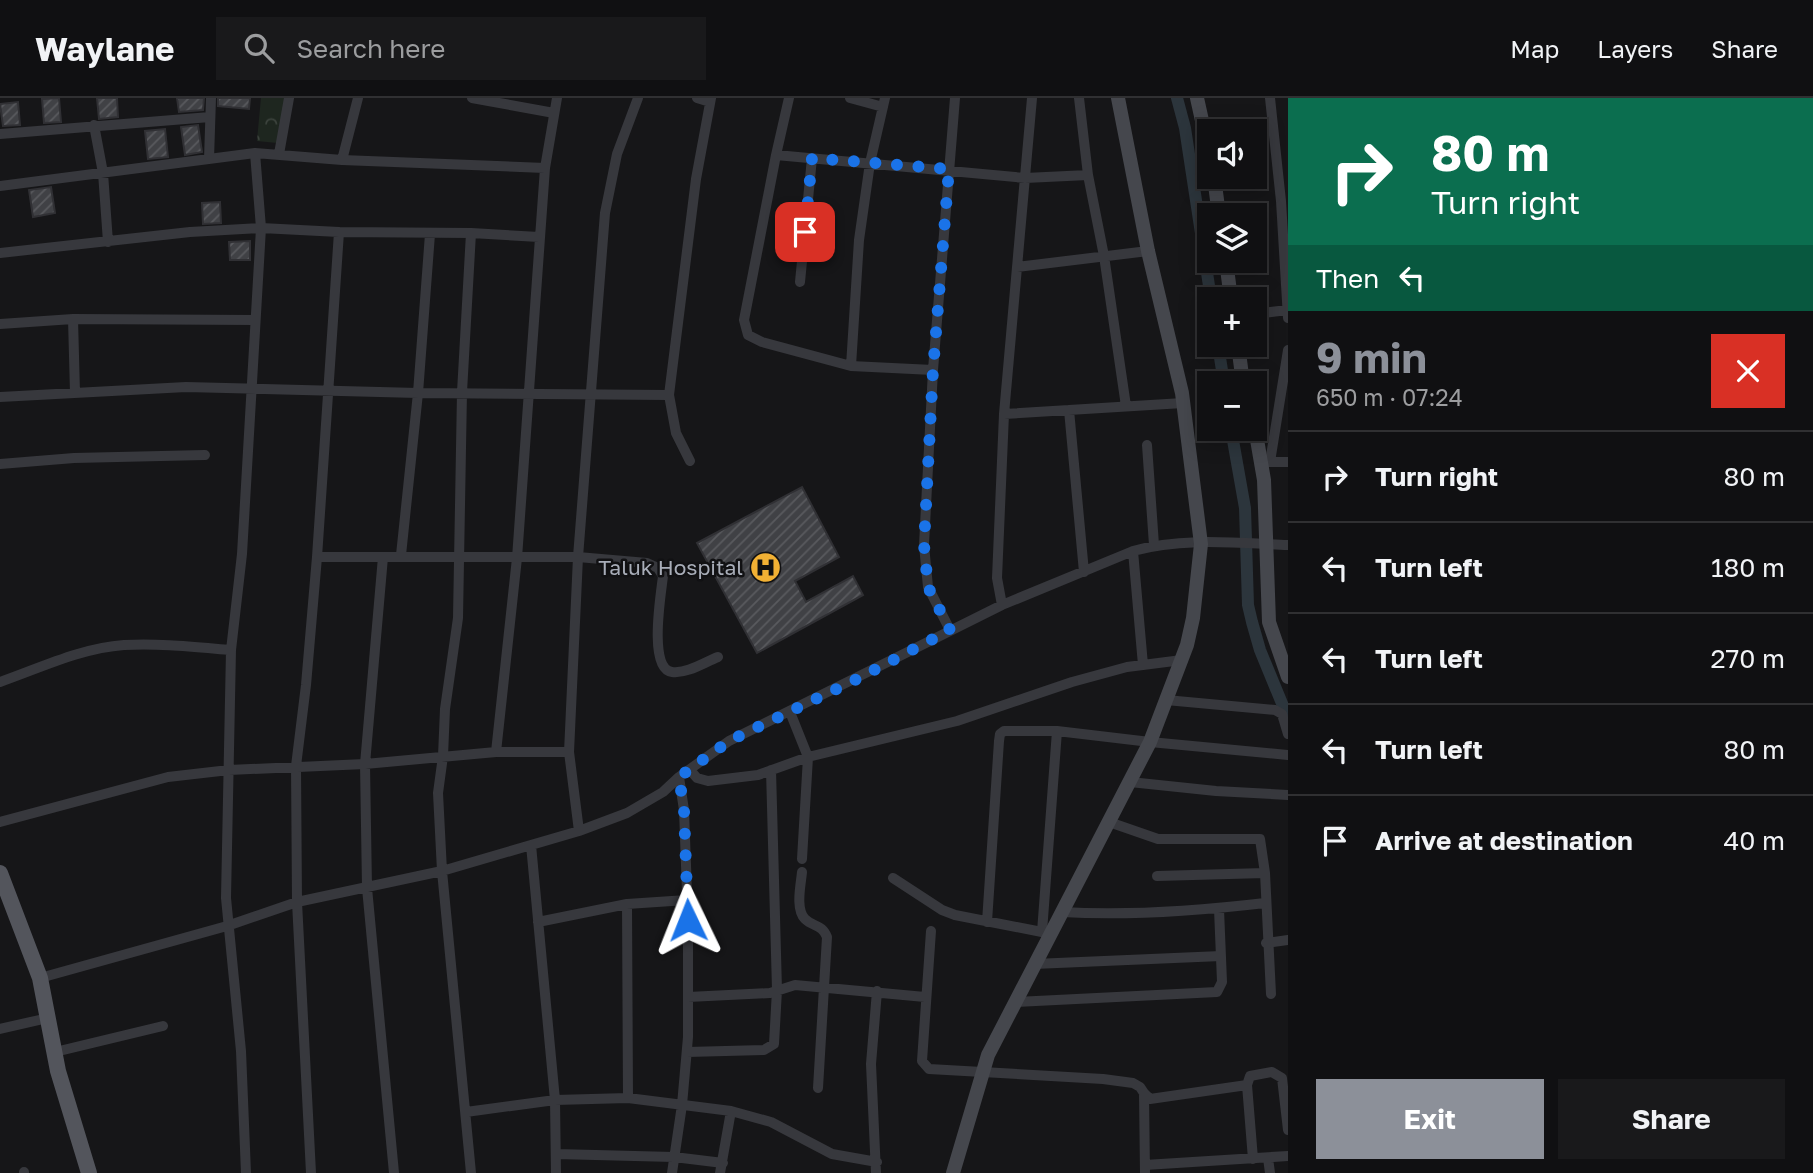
<!DOCTYPE html>
<html lang="en">
<head>
<meta charset="utf-8">
<style>
	:root { --surface:#101012; --page:#19191b; --text:#f1f3f6; --muted:#9c9d9f; --line:#303032; --accent:#8c9099 }
	body { margin:0; font-family:"Golos Text",sans-serif; background:var(--page); color:var(--text); height:100vh; display:flex; flex-direction:column; font-size:26px; white-space:nowrap }
	* { box-sizing:border-box; margin:0 }
	p { font-size:23px; color:var(--muted) }
	.icon { flex:none; width:38px; height:38px; fill:none; stroke:currentColor; stroke-width:2; stroke-linecap:round; stroke-linejoin:round }
	.map { position:relative; flex:1; overflow:hidden }
	.side { display:flex; flex-direction:column; background:var(--surface); width:525px }
	.side>* { flex:none }
	.banner { background:#0b6e4f; color:#fff; overflow:hidden }
	.buttons { position:absolute; left:1197px; top:21px; display:grid; gap:14px }
	.buttons a { display:grid; place-items:center; width:70px; height:70px; border-radius:0px; background:var(--surface); box-shadow:0 4px 18px #0003,0 0 0 2px var(--line); font-size:35px }
	.pin { position:absolute; display:grid; place-items:center; width:60px; height:60px; color:#fff; margin:-30px; border-radius:14px; box-shadow:0 4px 10px #0006 }
	.me { position:absolute; width:77px; margin:-38px; rotate:358deg; stroke-linejoin:round; filter:drop-shadow(0 0 5px #0008) }
	.turn { display:flex; align-items:center; gap:24px; height:147px; padding:0 28px; font-size:32px }
	.turn .icon { width:91px; height:91px; stroke-width:2.5 }
	.turn b { display:block; font-size:49px; line-height:60px }
	.then { display:flex; align-items:center; height:66px; padding:0 28px; background:#0003; gap:14px; font-size:26px }
	.round { display:grid; place-items:center; flex:none; width:74px; height:74px; border-radius:0px; background:var(--page) }
	.summary { display:flex; align-items:center; justify-content:space-between; height:119px; padding:0 28px }
	h1 { font-size:42px; font-weight:700; line-height:52px; color:var(--accent) }
	.cta { display:flex; gap:14px; margin-top:auto; padding:14px 28px }
	.cta a { flex:1; height:80px; border-radius:0px; background:var(--accent); color:#fff; font-size:28px; font-weight:700; line-height:80px; text-align:center }
	.cta a+a { background:var(--page); color:var(--text) }
	ul { padding:0; list-style:none }
	li { display:flex; align-items:center; gap:21px; height:91px; padding:0 28px; border-top:2px solid var(--line) }
	li div { flex:1 }
	li b { display:block; font-size:26px }
	li em { font-style:normal }
	header { display:flex; align-items:center; gap:42px; box-sizing:border-box; height:98px; padding:0 35px; background:var(--surface); border-bottom:2px solid var(--line) }
	header strong { font-size:33px }
	nav { display:flex; gap:38px; margin-inline-start:auto; font-size:24px }
	.search { width:490px; height:63px; background:var(--page); display:flex; align-items:center; gap:18px; box-sizing:border-box; padding:0 24px; border-radius:0px; color:var(--muted); font-size:26px }
	main { display:flex; flex:1; min-height:0 }
	.map>svg:first-child { display:block }
	.forest { fill:url(#forest-crowns) }
	.lines { fill:none; stroke-linecap:round; stroke-linejoin:round }
	.canal { stroke:#2c353c; stroke-width:12 }
	.building { fill:url(#building-hatch); stroke:#303034; stroke-width:2 }
	.street { stroke:#37383d; stroke-width:10 }
	.secondary { stroke:#45474d; stroke-width:14 }
	.primary { stroke:#53555c; stroke-width:16 }
	.route { stroke:#1a73e8; stroke-width:12; stroke-dasharray:0 21.6 }
	.labels { text-anchor:middle; dominant-baseline:central; stroke-width:5; stroke-linejoin:round; paint-order:stroke }
	.poi-label { font-size:21px; fill:#a8adb8; stroke:#111113; text-anchor:end }
</style>
</head>
<body>
<header>
<strong>Waylane</strong>
<div class="search"><svg class="icon" aria-label="search" viewBox="0 0 24 24"><circle cx="10" cy="10" r="6"/><path d="M15 15l6 6"/></svg>Search here</div>
<nav><a>Map</a><a>Layers</a><a>Share</a></nav>
</header>
<main>
<div class="map">
<svg width="1288" height="1075" viewBox="0 0 1288 1075">
	<defs>
		<pattern id="forest-crowns" width="20" height="18" patternUnits="userSpaceOnUse" patternTransform="scale(1.75)"><rect width="20" height="18" fill="#1e261f"/><path d="M2 6a3 3 0 1 1 6 0M12 15a3 3 0 1 1 6 0" fill="none" stroke="#3c433d"/></pattern>
		<pattern id="building-hatch" width="6" height="6" patternUnits="userSpaceOnUse" patternTransform="scale(1.75)"><rect width="6" height="6" fill="#404145"/><path d="M-1 1l2-2M0 6l6-6M5 7l2-2" fill="none" stroke="#595a5e"/></pattern>
	</defs>
	<rect width="100%" height="100%" fill="#161618"/>
	<!-- forest -->
	<path class="forest" d="M261,0H287L278,45L257,43Z"/>
	<g class="lines">
		<!-- canal -->
		<path class="canal" d="M1177,0L1185,30L1211,201
			M1218,247L1224,285
			M1231,331L1245,410L1248,507L1252,524L1260,552L1288,620"/>
	</g>
	<!-- building -->
	<path class="building" d="M59,0L61,24L44,25L42,1Z
		M97,0H117L118,19L99,21Z
		M177,0H204L203,12L179,14Z
		M218,0H250L249,11L218,8Z
		M18,4L20,27L3,28L0,6Z
		M198,27L202,54L185,57L181,29Z
		M165,31L168,59L148,61L145,33Z
		M51,89L55,115L33,119L29,92Z
		M220,104L221,125L203,126L202,105Z
		M250,143V162H230L229,144Z
		M802,389L839,459L795,483L806,504L853,478L863,497L757,555L697,445Z"/>
	<g class="lines">
		<!-- street -->
		<path class="street" d="M472,0L554,15
			M557,0L545,70L517,460L496,654H569
			M697,0L710,4
			M789,0L776,57L744,222L748,237L762,244L851,268L933,272
			M850,0L883,9
			M1079,0L1088,77L1104,158L1126,308
			M1270,0L1281,103L1288,220
			M94,27L103,75L108,144
			M0,36L210,19
			M279,56L289,0
			M776,57L1025,80L1088,77
			M209,61L211,0
			M342,62L358,0
			M0,88L255,55L342,62L545,70
			M0,155L190,134L261,130L339,134L471,135L539,139
			M1017,169L1148,153
			M800,184L812,60
			M1255,216L1287,212
			M73,221L75,295
			M0,226L73,221L255,222
			M851,268L859,142L870,65L885,0
			M0,299L186,289L418,295L669,297
			M1069,312L1084,474
			M1004,316L1183,305
			M1147,347L1154,447
			M690,363L676,335L669,297L696,81L711,0
			M1266,364H1288
			M1270,364L1288,252
			M0,366L74,360L205,357
			M1133,453L1143,567
			M401,457L418,295L430,136
			M317,459H578L647,465L658,470L663,478C661,496 648,571 672,574C687,576 705,564 718,559
			M383,459L365,666L367,790L394,1075
			M1002,507L997,480L1004,316L1032,0
			M950,532L928,489L924,447L933,272L955,0
			M0,584C40,570 81,550 124,547C159,545 195,549 231,552
			M1166,602L1275,612L1282,616L1288,636
			M790,614L808,659L802,761
			M690,672L697,680L708,683L758,677L808,659L957,623L1072,584L1127,569L1182,562
			M1130,684L1216,693L1288,697
			M0,724L168,679L229,672L365,666L496,654
			M1109,724L1158,741H1260L1265,775L1271,896
			M579,733L569,654L578,459L605,115L617,56L638,0
			M531,747L555,1002L556,1075
			M802,774C801,786 795,811 805,821C813,829 822,826 827,839L818,990
			M1157,778L1265,775
			M893,780L942,812L955,817L1047,835
			M627,806L628,1000
			M1062,814C1130,818 1197,813 1265,805
			M538,824L627,806L687,802
			M987,824L999,643L1000,636L1004,633H1057L1150,644L1288,657
			M931,833L922,963L929,971L1103,981L1133,985L1140,989L1144,995L1145,1075
			M1042,834L1057,633
			M1266,845L1288,842
			M1034,866L1221,858
			M40,880L227,828L297,804L442,773L579,733L627,715L663,694L679,679L729,643L1002,507L1133,453C1182,439 1237,445 1288,447
			M688,899L770,895L795,887L925,899
			M1014,904L1217,894L1222,884L1219,811
			M0,931L48,920
			M55,954L163,928
			M687,954L764,952L774,946L777,892L771,672
			M1144,995L1150,1001L1247,987
			M466,1014L555,1002L628,1000L731,1013L771,1024L832,1056L877,1064
			M556,1056L674,1059L723,1065
			M1268,1060L1270,1075
			M1253,1061L1247,987L1250,978L1272,974L1282,980L1288,1032
			M1145,1067L1288,1058
			M24,1074V1075
			M246,1075L241,953L226,800L231,552L242,456L261,130L255,55
			M311,1075L297,804L296,668L306,587L317,459L339,134
			M471,1075L442,773L438,695L443,658L445,611L458,520L462,294L471,135
			M672,1075L682,1007L688,939V822L684,712L679,679
			M720,1075L731,1013
			M876,1075L871,966L877,893"/>
		<!-- secondary -->
		<path class="secondary" d="M1197,0L1209,54
			M1214,79L1219,117
			M1226,163L1231,201
			M1238,247L1243,285
			M1255,330L1264,382L1269,524L1288,579
			M953,1075L988,957L1150,644L1187,547L1193,520L1201,446L1182,295L1148,153L1118,0"/>
		<!-- primary -->
		<path class="primary" d="M0,775L40,880L58,973L89,1075"/>
	</g>
	<g class="lines">
		<!-- route -->
		<path class="route" d="M688,822L684,712L679,679L729,643L857,581L950,532L928,489L924,447L933,272L949,71L812,60L805,134"/>
	</g>
	<!-- icons -->
	<defs>
		<symbol id="hospital-disc" viewBox="-11 -11 22 22"><circle r="9.5" fill="#f2b134" stroke="#111113"/><path d="M-5-5h3v3.5h4V-5h3V5h-3V1.5h-4V5h-3Z" fill="#111"/></symbol>
	</defs>
	<g fill-rule="evenodd">
		<use href="#hospital-disc" x="748" y="452" width="35" height="35"/>
	</g>
	<g class="labels">
		<!-- poi labels -->
		<g class="poi-label">
			<text x="743" y="469">Taluk Hospital</text>
		</g>
	</g>
</svg>
<div class="buttons">
<a><svg class="icon" aria-label="sound" viewBox="0 0 24 24"><path d="M4 9h4l5-4v14l-5-4H4zM17 9q2 3 0 6"/></svg></a>
<a><svg class="icon" aria-label="layers" viewBox="0 0 24 24"><path d="M12 4l9 5-9 5-9-5zM3 14l9 5 9-5"/></svg></a>
<a>+</a>
<a>−</a>
</div>
<div class="pin" style="left:805px;top:134px;background:#d93025"><svg class="icon" aria-label="arrive" viewBox="0 0 24 24"><path d="M6 21V4h12l-3 4 3 4H6"/></svg></div>
<svg class="me" style="left:688px;top:822px" viewBox="-20 -20 40 40"><path d="M0-17L14 15 0 8-14 15z" fill="#1a73e8" stroke="#fff" stroke-width="4"/></svg>
</div>
<section class="side">
<div class="banner">
<div class="turn"><svg class="icon" aria-label="right" viewBox="0 0 24 24"><path d="M7 20v-9h11M14 6l5 5-5 5"/></svg><div><b>80 m</b>Turn right</div></div>
<div class="then">Then<svg class="icon" aria-label="left" viewBox="0 0 24 24"><path d="M17 20v-9H6M10 6l-5 5 5 5"/></svg></div>
</div>
<div class="summary"><div><h1>9 min</h1><p>650 m · 07:24</p></div><a class="round" style="background:#d93025;color:#fff"><svg class="icon" aria-label="close" viewBox="0 0 24 24"><path d="M6 6l12 12M18 6L6 18"/></svg></a></div>
<ul>
<li><svg class="icon" aria-label="right" viewBox="0 0 24 24"><path d="M7 20v-9h11M14 6l5 5-5 5"/></svg><div><b>Turn right</b></div><em>80 m</em></li>
<li><svg class="icon" aria-label="left" viewBox="0 0 24 24"><path d="M17 20v-9H6M10 6l-5 5 5 5"/></svg><div><b>Turn left</b></div><em>180 m</em></li>
<li><svg class="icon" aria-label="left" viewBox="0 0 24 24"><path d="M17 20v-9H6M10 6l-5 5 5 5"/></svg><div><b>Turn left</b></div><em>270 m</em></li>
<li><svg class="icon" aria-label="left" viewBox="0 0 24 24"><path d="M17 20v-9H6M10 6l-5 5 5 5"/></svg><div><b>Turn left</b></div><em>80 m</em></li>
<li><svg class="icon" aria-label="arrive" viewBox="0 0 24 24"><path d="M6 21V4h12l-3 4 3 4H6"/></svg><div><b>Arrive at destination</b></div><em>40 m</em></li>
</ul>
<div class="cta"><a>Exit</a><a>Share</a></div>
</section>
</main>
</body>
</html>
